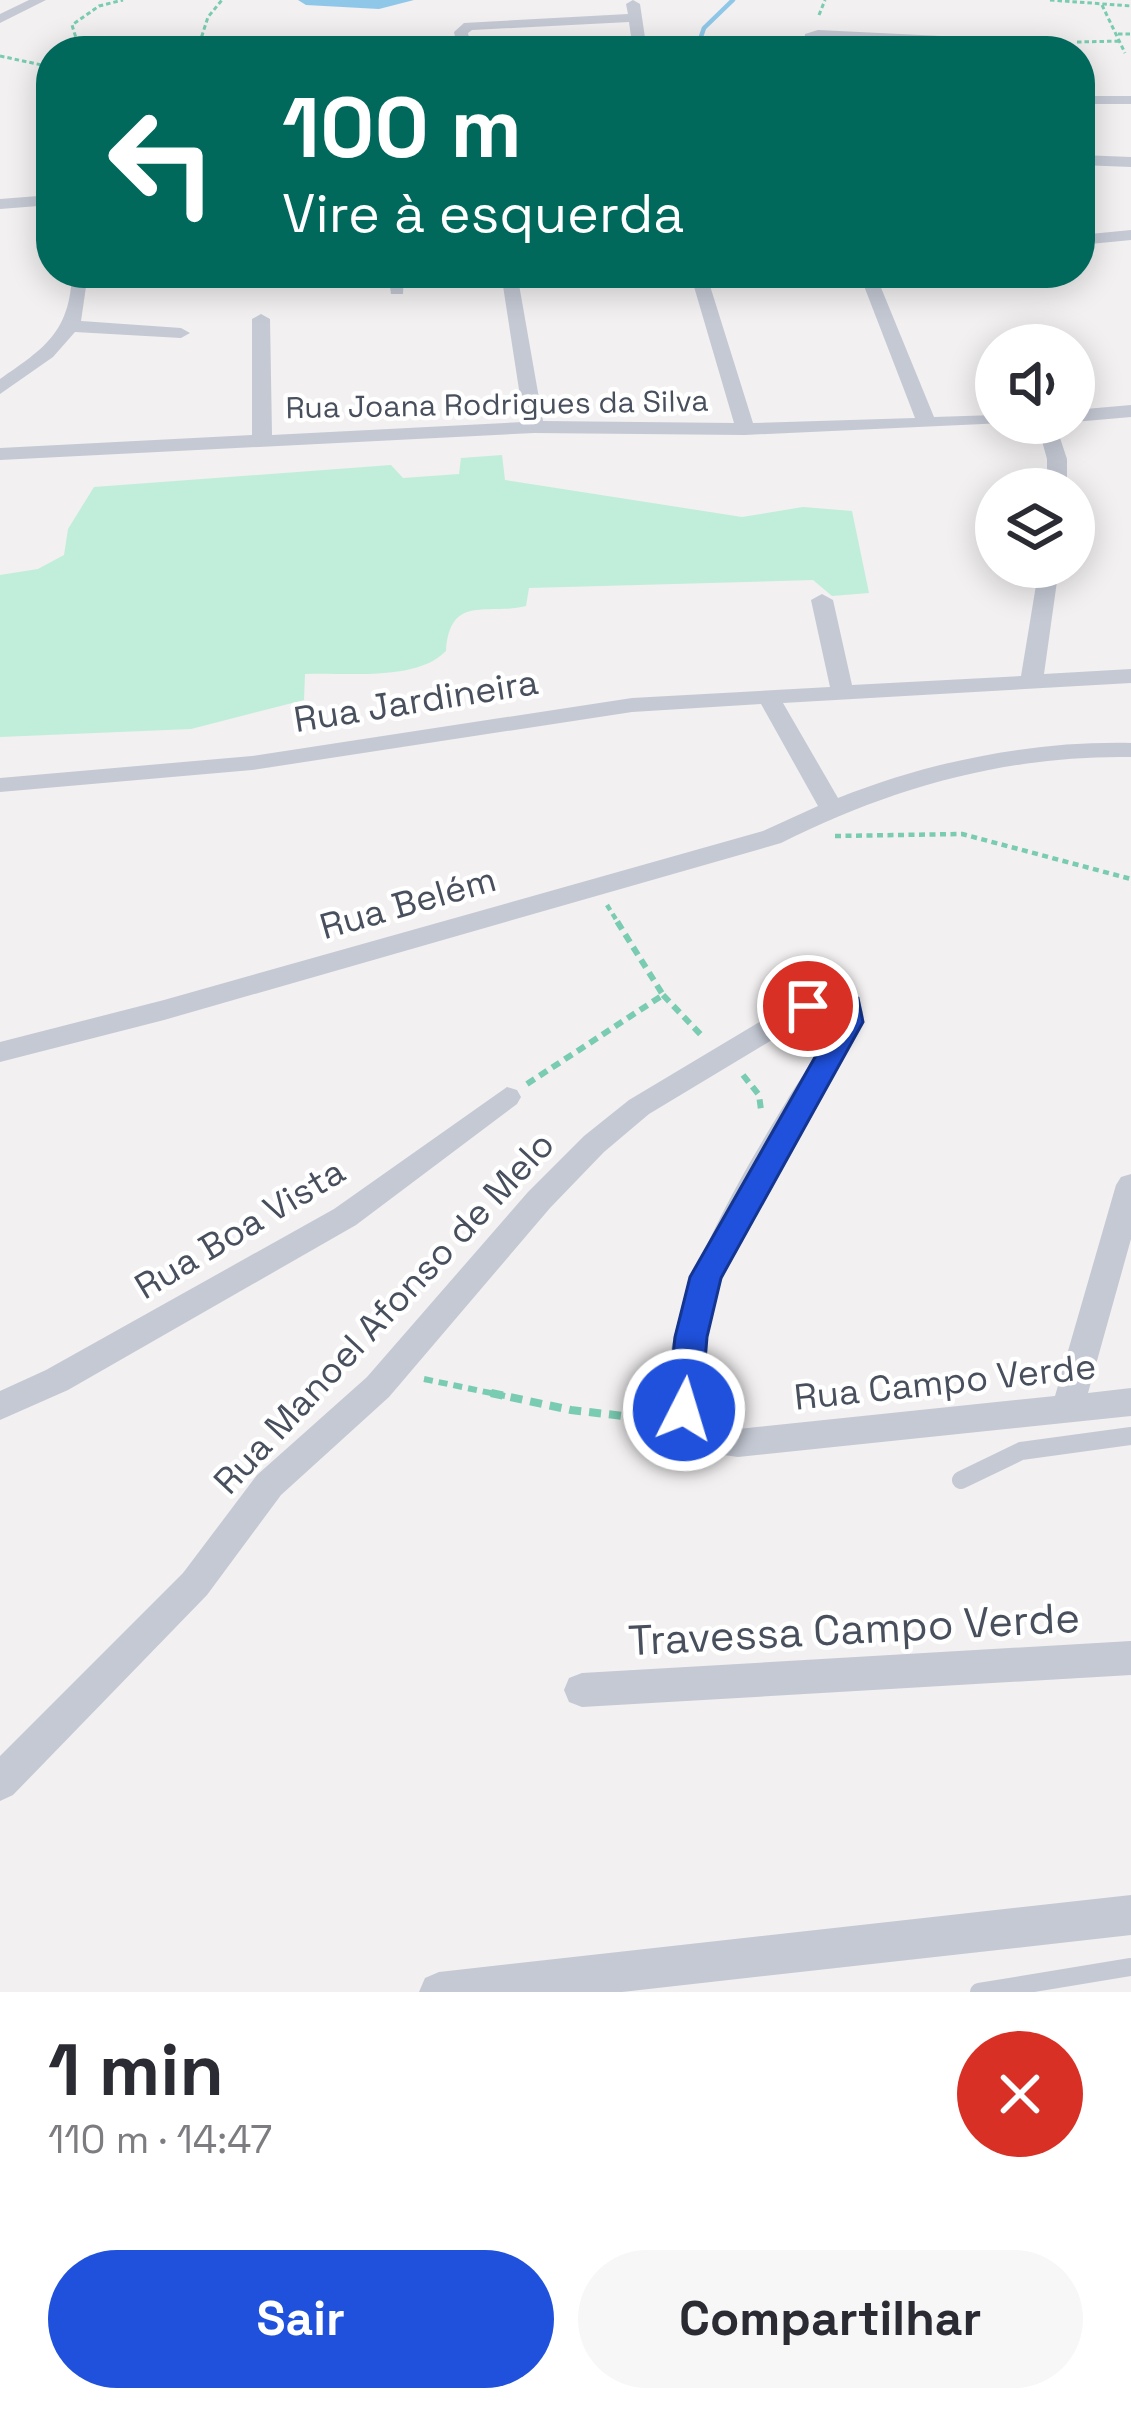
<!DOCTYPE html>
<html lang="pt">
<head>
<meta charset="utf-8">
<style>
	:root { --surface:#fff; --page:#f7f7f7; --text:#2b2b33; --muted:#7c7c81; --accent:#1f51dd }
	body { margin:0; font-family:"Space Grotesk",sans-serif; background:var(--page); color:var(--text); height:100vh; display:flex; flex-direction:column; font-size:45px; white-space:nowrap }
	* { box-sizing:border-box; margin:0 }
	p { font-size:39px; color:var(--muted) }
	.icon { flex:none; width:66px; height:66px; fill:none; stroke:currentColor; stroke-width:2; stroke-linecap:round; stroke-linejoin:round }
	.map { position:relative; height:1992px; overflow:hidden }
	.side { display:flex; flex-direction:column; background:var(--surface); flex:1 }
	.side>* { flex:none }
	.top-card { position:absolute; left:36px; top:36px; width:1059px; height:252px; border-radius:48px; box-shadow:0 6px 30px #0003; background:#00695c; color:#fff; overflow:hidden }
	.tools { position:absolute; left:975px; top:324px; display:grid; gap:24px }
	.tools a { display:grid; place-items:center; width:120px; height:120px; border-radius:50%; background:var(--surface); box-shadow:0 6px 30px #0003; font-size:60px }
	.pin { position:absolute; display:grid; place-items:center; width:102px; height:102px; color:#fff; margin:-51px; border:6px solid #fff; border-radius:50%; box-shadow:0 3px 12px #0007 }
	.me { position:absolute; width:132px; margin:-66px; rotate:5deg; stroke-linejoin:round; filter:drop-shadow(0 0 9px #0008) }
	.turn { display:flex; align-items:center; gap:42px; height:252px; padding:0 48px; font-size:54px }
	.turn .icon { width:156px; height:156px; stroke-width:2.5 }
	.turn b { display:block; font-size:84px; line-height:102px }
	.round { display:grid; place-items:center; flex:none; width:126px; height:126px; border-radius:63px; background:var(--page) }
	.summary { display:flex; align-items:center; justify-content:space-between; height:204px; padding:0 48px }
	h1 { font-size:72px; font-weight:600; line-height:90px }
	.primary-button { display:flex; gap:24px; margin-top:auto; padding:24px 48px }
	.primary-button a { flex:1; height:138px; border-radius:72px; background:var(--accent); color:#fff; font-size:48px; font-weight:600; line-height:138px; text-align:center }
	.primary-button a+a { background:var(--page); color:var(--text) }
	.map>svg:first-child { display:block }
	.green { fill:#c0eeda }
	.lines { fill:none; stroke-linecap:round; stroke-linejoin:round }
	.stream { stroke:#8fc7e9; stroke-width:4.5 }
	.canal { fill:#8fc7e9; fill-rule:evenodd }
	.path-far3 { stroke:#79cbb1; stroke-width:3; stroke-dasharray:4.5 3; stroke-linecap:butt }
	.path-far2 { stroke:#79cbb1; stroke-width:4.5; stroke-dasharray:6 4.5; stroke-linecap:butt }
	.path-far1 { stroke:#79cbb1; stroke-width:6; stroke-dasharray:9 6; stroke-linecap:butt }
	.path { stroke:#79cbb1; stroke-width:8; stroke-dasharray:12 8; stroke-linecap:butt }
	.service { stroke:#c4c9d4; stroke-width:18 }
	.minor { fill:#c4c9d4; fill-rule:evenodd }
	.route { fill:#1f51dd; stroke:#143590; stroke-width:3 }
	.labels { text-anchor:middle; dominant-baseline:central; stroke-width:9; stroke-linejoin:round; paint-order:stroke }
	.far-street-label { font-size:30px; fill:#484f5d; stroke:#fff }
	.street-label { font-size:36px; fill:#484f5d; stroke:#fff }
	.near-street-label { font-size:42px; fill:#484f5d; stroke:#fff }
</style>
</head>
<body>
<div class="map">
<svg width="1131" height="1992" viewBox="0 0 1131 1992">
	<rect width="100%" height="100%" fill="#f2f0f0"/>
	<!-- green -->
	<path class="green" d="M502,455L505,480L742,517L803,507L852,511L869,593L832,596L813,580L529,588L526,606C488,616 450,593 446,651C416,682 346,672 305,674L304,700L191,729L0,737V575L38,569L64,555L68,529L94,487L391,465L403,478L459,474L461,458Z"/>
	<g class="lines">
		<!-- stream -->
		<path class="stream" d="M696,51L704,28L733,0"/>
		<!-- canal -->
		<path class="canal" d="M298,0H414L379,9L306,5Z"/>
		<!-- path-far3 -->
		<path class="path-far3" d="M1050,0L1131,6
			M1102,5L1125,53
			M819,15L825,0
			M1118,34H1131
			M1077,42L1122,41
			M80,51L72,25L99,6L123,0
			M197,51L208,17L222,0
			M0,56L51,67"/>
		<!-- path-far2 -->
		<path class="path-far2" d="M835,836L962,834L1131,879
			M607,905L617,921"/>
		<!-- path-far1 -->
		<path class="path-far1" d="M663,995L704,1038
			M743,1075L759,1095L761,1110
			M527,1084L663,995L615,918
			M424,1379L505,1396"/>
		<!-- path -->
		<path class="path" d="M491,1393L571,1410L659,1420"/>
		<!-- service -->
		<path class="service" d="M961,1480L1021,1451L1131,1436
			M979,1992L1131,1967"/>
		<!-- minor -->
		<path class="minor" d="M29,0H46L0,23V14Z
			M633,0L640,4L647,51H633L629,22L472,30L468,33L472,51H458L454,32L464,23L628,14L626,4Z
			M818,30L1042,41L1064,51L819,38L817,51H803L805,34Z
			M302,44H312L314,51H300Z
			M1080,96H1131V104H1080Z
			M1080,155L1131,157V167L1080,165Z
			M51,195V205L0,209V199Z
			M1131,230V240L1080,245V235Z
			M72,273H88L81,321L181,328L190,333L181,338L75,332L53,357L0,394V379C45,348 70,332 72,273Z
			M388,273H404L403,294H391Z
			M501,273H517L543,421L734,423L690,273H706L753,423L915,418L859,273H875L934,417L996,415V423H1004L745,435L534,433L0,460V448L252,435V319L261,314L270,319L272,435L524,422Z
			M1131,405V417L1074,422V410Z
			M1037,423H1055L1067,459V489H1047V459Z
			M1039,567H1059L1044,674L1131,669V683L783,703L838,798C931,761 1031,741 1131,743V757C1007,755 891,788 781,843L164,1020L0,1062V1042L164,1000L763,831L818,806L761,704L632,712L252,770L0,792V778L252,756L632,698L830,687L811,600L822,594L833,600L852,685L1021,676Z
			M841,992C855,996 866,1007 863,1022C797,1133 685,1283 704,1417L720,1428L738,1429L1055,1396L1116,1185L1121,1177L1131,1174V1239L1088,1393L1131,1388V1416L738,1457L702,1452L677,1434C635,1348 741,1176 786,1102C802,1074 828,1045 837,1014H815L649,1114L604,1152L550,1208L389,1397L281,1495L207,1595L13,1795L0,1801V1756L183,1573L257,1475L367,1377L528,1192L584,1136L629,1100L798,999Z
			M507,1087L517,1090L521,1097L517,1104L356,1225L68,1390L0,1420V1391L46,1370L334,1209Z
			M1131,1641V1675L582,1707L569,1702L564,1690L569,1678L582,1673Z
			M1131,1895V1935L622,1992H419L425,1978L439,1972Z"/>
	</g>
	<!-- route -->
	<path class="route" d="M842,992L858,998L863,1022L721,1278L707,1337L701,1410L696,1420L684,1424L672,1420L667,1410L675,1337L690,1277L835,1022V1012L808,1015L794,1006L798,999Z"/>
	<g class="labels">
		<!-- far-street labels -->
		<g class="far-street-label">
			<text transform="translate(497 404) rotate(-1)">Rua Joana Rodrigues da Silva</text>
		</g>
		<!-- street labels -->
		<g class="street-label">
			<text transform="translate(416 701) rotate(-9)">Rua Jardineira</text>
			<text transform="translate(408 903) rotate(-16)">Rua Belém</text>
			<text transform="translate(240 1229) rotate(-31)">Rua Boa Vista</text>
			<text transform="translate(384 1313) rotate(-47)">Rua Manoel Afonso de Melo</text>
			<text transform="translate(945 1382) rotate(-6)">Rua Campo Verde</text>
		</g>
		<!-- near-street labels -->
		<g class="near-street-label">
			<text transform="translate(854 1629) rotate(-3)">Travessa Campo Verde</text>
		</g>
	</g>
</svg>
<div class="tools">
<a><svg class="icon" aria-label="sound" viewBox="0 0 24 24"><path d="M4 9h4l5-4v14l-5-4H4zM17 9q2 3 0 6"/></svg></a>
<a><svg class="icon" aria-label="layers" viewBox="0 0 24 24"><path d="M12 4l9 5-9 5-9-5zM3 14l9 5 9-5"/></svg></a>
</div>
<div class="pin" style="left:808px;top:1006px;background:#d93025"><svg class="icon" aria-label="arrive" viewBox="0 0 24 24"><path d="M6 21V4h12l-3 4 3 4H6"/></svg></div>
<svg class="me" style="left:684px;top:1410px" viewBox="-20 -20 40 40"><circle r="17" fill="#1f51dd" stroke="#fff" stroke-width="3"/><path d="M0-11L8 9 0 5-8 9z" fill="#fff"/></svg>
<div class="top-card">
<div class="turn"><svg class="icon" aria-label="left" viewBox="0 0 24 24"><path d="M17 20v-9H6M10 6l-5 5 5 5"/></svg><div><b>100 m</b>Vire à esquerda</div></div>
</div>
</div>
<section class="side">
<div class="summary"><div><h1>1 min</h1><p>110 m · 14:47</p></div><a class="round" style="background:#d93025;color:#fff"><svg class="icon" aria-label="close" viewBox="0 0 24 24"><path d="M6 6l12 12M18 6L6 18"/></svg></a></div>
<div class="primary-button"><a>Sair</a><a>Compartilhar</a></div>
</section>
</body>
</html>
